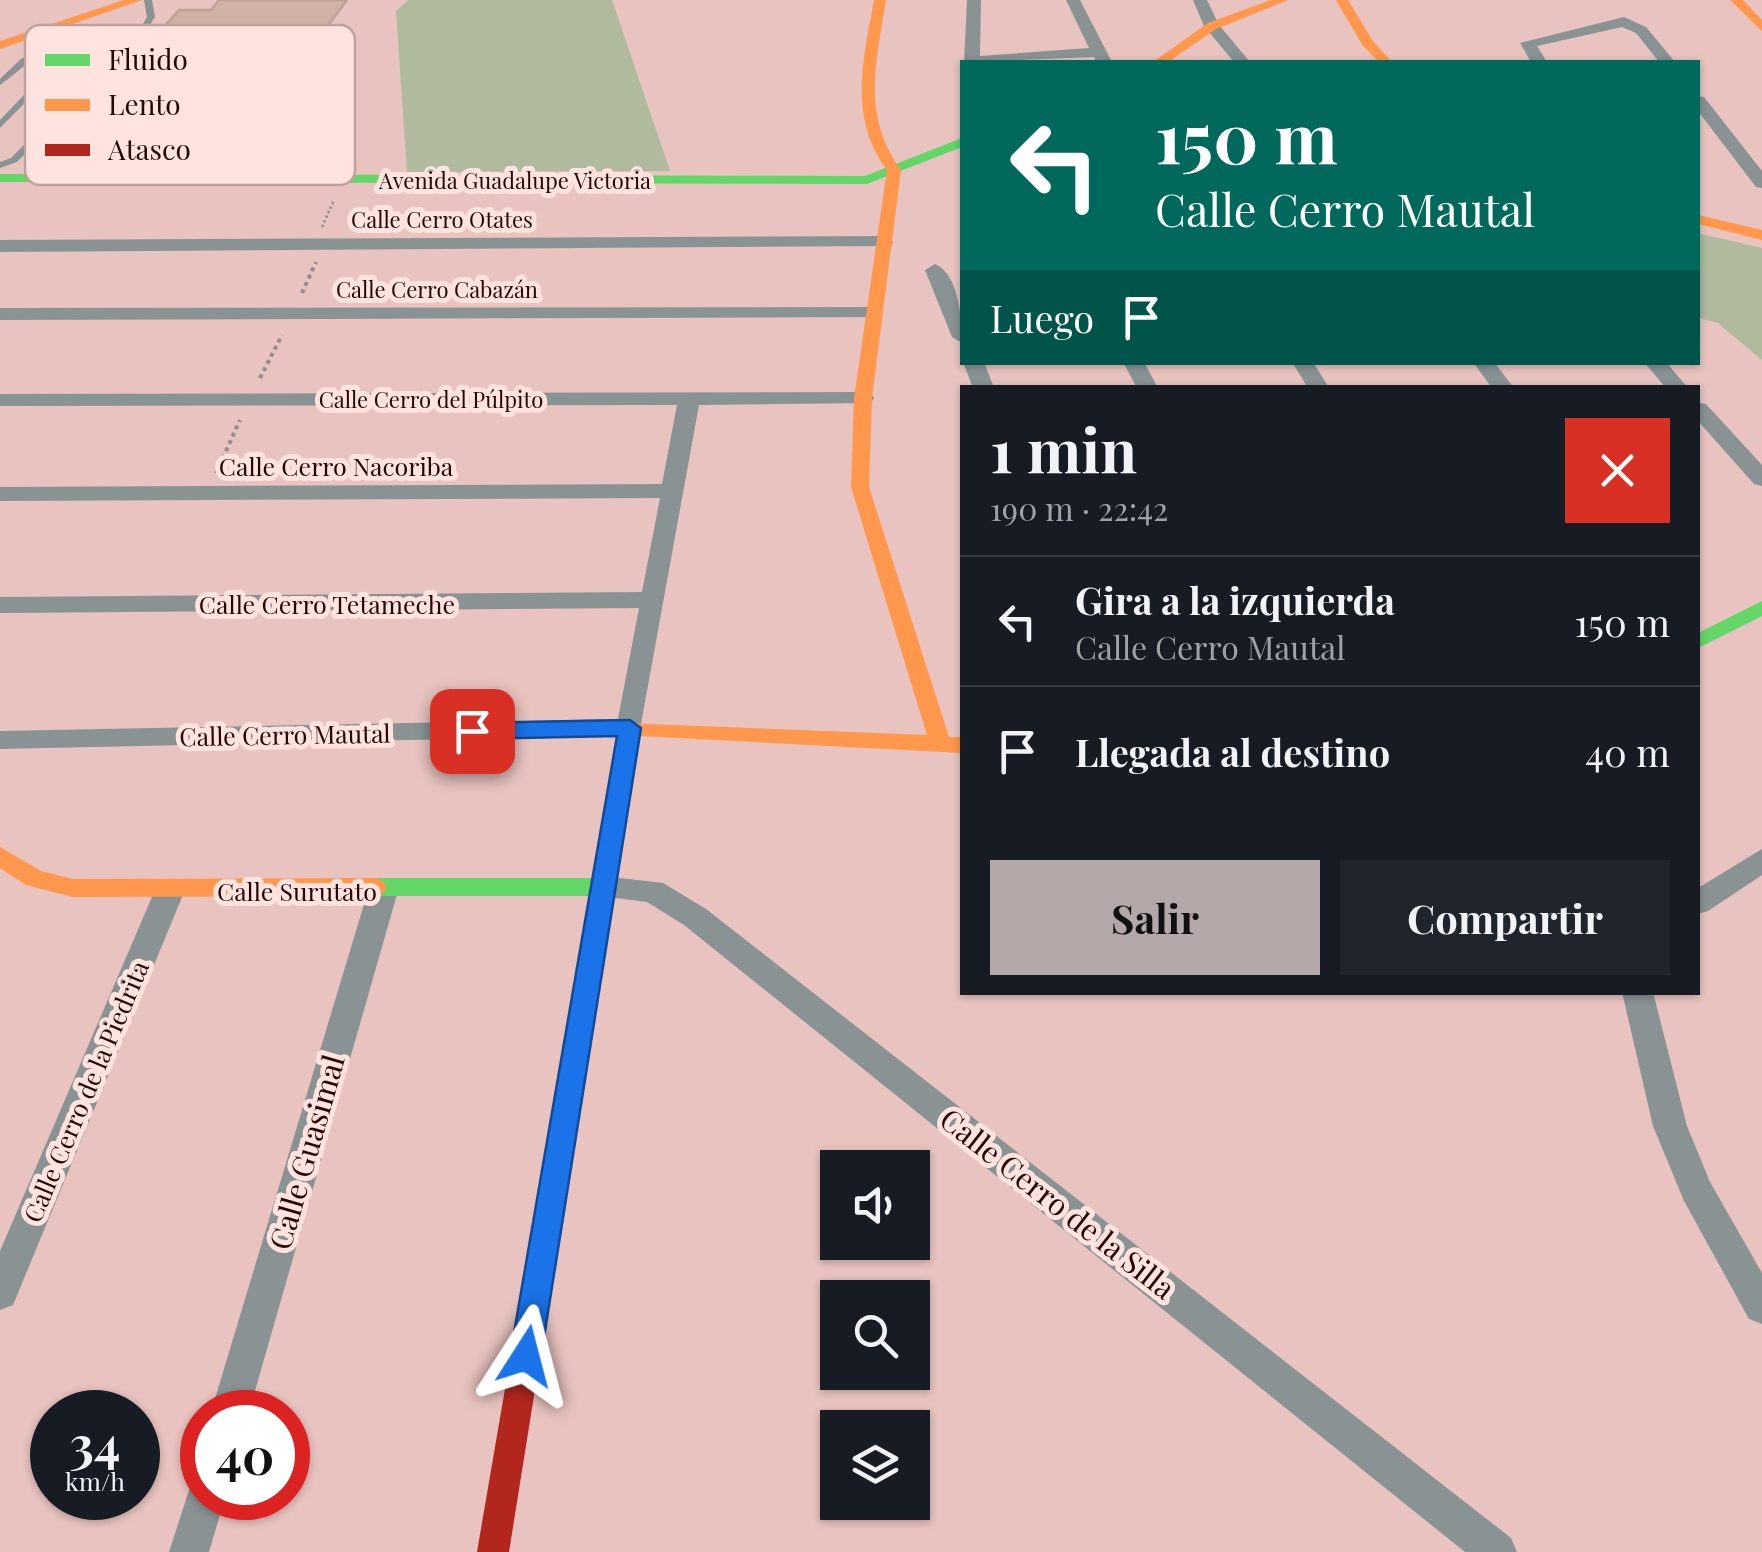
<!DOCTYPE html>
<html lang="es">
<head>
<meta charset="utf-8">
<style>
	:root { --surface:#171b24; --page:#20242c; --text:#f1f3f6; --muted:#9ea1a6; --line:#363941; --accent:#b4a7a7 }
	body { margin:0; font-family:"Playfair Display",serif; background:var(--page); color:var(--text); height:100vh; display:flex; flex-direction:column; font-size:38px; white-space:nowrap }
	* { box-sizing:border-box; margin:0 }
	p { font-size:32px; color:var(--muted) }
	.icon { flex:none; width:55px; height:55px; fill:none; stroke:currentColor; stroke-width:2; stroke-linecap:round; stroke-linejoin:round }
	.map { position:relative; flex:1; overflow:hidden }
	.drawer { position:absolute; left:960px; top:385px; width:740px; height:610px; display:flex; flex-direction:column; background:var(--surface); border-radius:0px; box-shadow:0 2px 8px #0004 }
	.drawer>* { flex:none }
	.banner { position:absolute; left:960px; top:60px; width:740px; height:305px; border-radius:0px; box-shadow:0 2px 8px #0004; background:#00695c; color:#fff; overflow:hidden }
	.controls { position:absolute; left:820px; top:1150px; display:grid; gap:20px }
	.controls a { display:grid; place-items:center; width:110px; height:110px; border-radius:0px; background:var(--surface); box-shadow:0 2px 8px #0004; font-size:50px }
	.speed { position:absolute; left:30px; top:1390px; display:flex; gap:20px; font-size:50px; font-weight:700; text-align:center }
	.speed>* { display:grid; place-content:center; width:130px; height:130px; border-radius:50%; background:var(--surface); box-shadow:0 2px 8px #0004; line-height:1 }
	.speed small { font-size:25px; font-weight:400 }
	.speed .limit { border:15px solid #d22; background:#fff; color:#111 }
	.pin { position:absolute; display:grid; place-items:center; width:85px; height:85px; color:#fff; margin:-42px; border-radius:20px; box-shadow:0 5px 15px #0006 }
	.me { position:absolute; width:110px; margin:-55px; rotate:9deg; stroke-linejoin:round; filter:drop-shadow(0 0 8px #0008) }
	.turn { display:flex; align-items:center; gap:35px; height:210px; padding:0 30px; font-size:45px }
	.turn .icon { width:130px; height:130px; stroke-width:2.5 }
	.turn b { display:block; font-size:70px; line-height:85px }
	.then { display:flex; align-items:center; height:95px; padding:0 30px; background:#0003; gap:20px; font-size:38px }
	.round { display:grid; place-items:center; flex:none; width:105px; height:105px; border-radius:0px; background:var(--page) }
	.headline { display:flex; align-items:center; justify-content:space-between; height:170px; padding:0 30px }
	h1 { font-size:60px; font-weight:700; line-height:75px }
	.action { display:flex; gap:20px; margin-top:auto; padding:20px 30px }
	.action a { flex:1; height:115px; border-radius:0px; background:var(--accent); color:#111; font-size:40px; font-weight:700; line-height:115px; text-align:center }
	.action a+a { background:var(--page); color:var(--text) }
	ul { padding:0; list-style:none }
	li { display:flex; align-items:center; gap:30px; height:130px; padding:0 30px; border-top:2px solid var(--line) }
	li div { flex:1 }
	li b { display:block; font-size:38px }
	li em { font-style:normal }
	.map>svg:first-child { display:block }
	.green { fill:#afba9f }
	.building { fill:#d1b0a6; stroke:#bfa199; stroke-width:2.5 }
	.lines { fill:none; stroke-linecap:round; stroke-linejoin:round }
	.path-far1 { stroke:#928f8f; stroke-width:2.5; stroke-dasharray:2.5 2.5; stroke-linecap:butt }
	.path { stroke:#928f8f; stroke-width:4; stroke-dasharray:4 4; stroke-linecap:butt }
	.lane { fill:#899394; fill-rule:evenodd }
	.street { fill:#899394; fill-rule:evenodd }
	.fast { fill:#63d668; fill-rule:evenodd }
	.slow { fill:#ff974d; fill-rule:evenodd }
	.jam { fill:#b3261e; fill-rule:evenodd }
	.route { fill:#1a73e8; stroke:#114b97; stroke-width:2.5 }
	.labels { text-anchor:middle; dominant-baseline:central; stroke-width:10; stroke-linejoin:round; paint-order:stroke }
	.far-street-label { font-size:22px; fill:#260907; stroke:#fee3df }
	.street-label { font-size:25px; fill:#260907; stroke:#fee3df }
	.near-street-label { font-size:30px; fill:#260907; stroke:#fee3df }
	.key { fill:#fee3df; stroke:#bda29e; stroke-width:2.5 }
	.key-label { font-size:28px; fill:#260907 }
</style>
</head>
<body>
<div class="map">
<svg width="1762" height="1552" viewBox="0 0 1762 1552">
	<rect width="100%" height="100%" fill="#e8c3bf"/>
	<!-- green -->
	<path class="green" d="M408,0H612L670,171L407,172L396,11Z
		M1698,233L1762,248V360L1718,323L1698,318Z"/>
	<!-- building -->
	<path class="building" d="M219,0H347L222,168L39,167L179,10H211Z"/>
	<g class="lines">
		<!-- path-far1 -->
		<path class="path-far1" d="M322,227L334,200"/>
		<!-- path -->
		<path class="path" d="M302,293L316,262
			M260,378L282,335
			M216,473L240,420"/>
		<!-- lane -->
		<path class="lane" d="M144,0H152L155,17L148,28L17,162L0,168V162L11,158L138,29L105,32L74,47L76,51L0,128V120L67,50C37,48 23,70 0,85V79L21,59L39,49L51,45H65L103,28L143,24L147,17Z"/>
		<!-- street -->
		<path class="street" d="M967,0H981L980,56L1089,48L1066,0H1080L1112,62H1096L1094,57L964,62Z
			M1193,0H1207L1219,25L1250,62H1234L1204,26Z
			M1624,17L1646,27L1675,62H1659L1636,33L1622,27L1537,46L1547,62H1531L1520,43Z
			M1698,96L1704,97L1762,171V188L1756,187L1698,111Z
			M884,236L893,242L891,246L0,252V240Z
			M935,264C959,274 962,320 962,343L952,337L925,270Z
			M874,307L881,309V317L0,320V308Z
			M963,362H984L994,388H973Z
			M1123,362H1144L1158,388H1137Z
			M1292,362H1313L1329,388H1308Z
			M1473,362H1494L1514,388H1492Z
			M1644,362H1666L1688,388H1666Z
			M863,392L871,393L874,398L871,403L699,405L639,735L0,749V731L618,719L639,608L0,613V597L642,592L660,498L0,501V487L662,484L677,405L0,406V394Z
			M1698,403L1706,404L1762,465V486L1754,484L1698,421Z
			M1762,849V875L1708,911L1698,914V888Z
			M603,876L663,883L706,909L1511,1538L1517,1552H1465L684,925L647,902L593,895L588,887L593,879Z
			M170,879L180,882L185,890L18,1293L13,1305L0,1310V1251L155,890L160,882Z
			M383,880L393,883L398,891L249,1412H211L368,891L373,883Z
			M1622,992H1653L1687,1126L1710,1182L1762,1273V1324L1749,1319L1684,1201L1653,1126Z
			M202,1479V1498H225L209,1552H169L191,1484Z"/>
		<!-- fast -->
		<path class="fast" d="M962,138V147L867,184L0,182V174L865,176Z
			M1762,601V616L1698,648V633Z
			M375,878H603L611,881L615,887L611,893L603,896H375L367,893L363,887L367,881Z"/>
		<!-- slow -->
		<path class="slow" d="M124,0H142L0,49V41Z
			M874,0H886C876,63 861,114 901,170L872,398L869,487L949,737H962V753L640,736L565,1202L561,1211L551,1215L541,1211L537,1202L622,723L927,735L851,487L854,398L887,170C848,118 863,60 874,0Z
			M1271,0H1288L1216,29L1168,62H1153L1208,23Z
			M1336,0H1348L1373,41L1392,62H1379L1363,46Z
			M1730,0H1743L1762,20V31Z
			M1698,215L1762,230V240L1698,224Z
			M0,847L41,871L73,879L375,878L383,881L387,887L383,893L375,896L73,897L26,885L0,868Z"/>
		<!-- jam -->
		<path class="jam" d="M551,1189L561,1193L565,1202L509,1552H477L537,1202L541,1193Z"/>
	</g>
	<!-- route -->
	<path class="route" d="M630,720L641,728L541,1356L536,1367L526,1371L515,1367L510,1356L617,736L472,739L461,731L472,723Z"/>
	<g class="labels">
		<!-- far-street labels -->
		<g class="far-street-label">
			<text x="515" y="180">Avenida Guadalupe Victoria</text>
			<text x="442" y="219">Calle Cerro Otates</text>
			<text x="437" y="289">Calle Cerro Cabazán</text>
			<text x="431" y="399">Calle Cerro del Púlpito</text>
		</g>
		<!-- street labels -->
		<g class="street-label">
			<text x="336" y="465">Calle Cerro Nacoriba</text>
			<text x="327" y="603">Calle Cerro Tetameche</text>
			<text transform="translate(285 734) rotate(-1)">Calle Cerro Mautal</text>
			<text x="297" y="890">Calle Surutato</text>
			<text transform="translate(85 1091) rotate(-67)">Calle Cerro de la Piedrita</text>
		</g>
		<!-- near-street labels -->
		<g class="near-street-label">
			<text transform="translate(306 1152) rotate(-74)">Calle Guasimal</text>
			<text transform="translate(1058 1203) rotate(38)">Calle Cerro de la Silla</text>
		</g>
	</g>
	<!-- legend -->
	<rect x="25" y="25" width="330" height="160" rx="15" class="key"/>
	<rect x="45" y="54" width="45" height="12" fill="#63d668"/>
	<rect x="45" y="99" width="45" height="12" fill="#ff974d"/>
	<rect x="45" y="144" width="45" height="12" fill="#b3261e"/>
	<g class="key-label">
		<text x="108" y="70">Fluido</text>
		<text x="108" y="115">Lento</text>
		<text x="108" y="160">Atasco</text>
	</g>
</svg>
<div class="controls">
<a><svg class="icon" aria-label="sound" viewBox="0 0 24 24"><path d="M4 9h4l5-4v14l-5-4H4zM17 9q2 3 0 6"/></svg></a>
<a><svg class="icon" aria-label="search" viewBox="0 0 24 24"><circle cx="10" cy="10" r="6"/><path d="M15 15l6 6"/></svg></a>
<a><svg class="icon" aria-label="layers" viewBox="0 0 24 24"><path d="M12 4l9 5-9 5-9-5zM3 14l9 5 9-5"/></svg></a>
</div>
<div class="speed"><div>34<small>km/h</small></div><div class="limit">40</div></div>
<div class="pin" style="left:472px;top:731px;background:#d93025"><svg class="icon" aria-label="arrive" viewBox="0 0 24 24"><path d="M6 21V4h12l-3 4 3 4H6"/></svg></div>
<svg class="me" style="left:526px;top:1356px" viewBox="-20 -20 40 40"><path d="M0-17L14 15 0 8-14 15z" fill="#1a73e8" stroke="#fff" stroke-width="4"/></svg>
<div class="banner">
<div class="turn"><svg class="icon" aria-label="left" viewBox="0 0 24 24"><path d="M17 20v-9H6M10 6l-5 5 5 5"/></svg><div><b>150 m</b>Calle Cerro Mautal</div></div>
<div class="then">Luego<svg class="icon" aria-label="arrive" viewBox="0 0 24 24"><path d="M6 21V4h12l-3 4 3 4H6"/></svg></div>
</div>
<section class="drawer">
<div class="headline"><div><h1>1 min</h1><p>190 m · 22:42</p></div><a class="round" style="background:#d93025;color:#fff"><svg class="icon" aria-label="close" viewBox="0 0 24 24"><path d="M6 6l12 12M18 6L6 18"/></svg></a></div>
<ul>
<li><svg class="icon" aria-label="left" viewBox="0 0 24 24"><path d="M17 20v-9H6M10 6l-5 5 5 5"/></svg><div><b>Gira a la izquierda</b><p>Calle Cerro Mautal</p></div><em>150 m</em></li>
<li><svg class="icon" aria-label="arrive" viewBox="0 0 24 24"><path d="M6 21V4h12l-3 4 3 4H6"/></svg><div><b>Llegada al destino</b></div><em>40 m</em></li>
</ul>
<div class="action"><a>Salir</a><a>Compartir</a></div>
</section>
</div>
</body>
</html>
